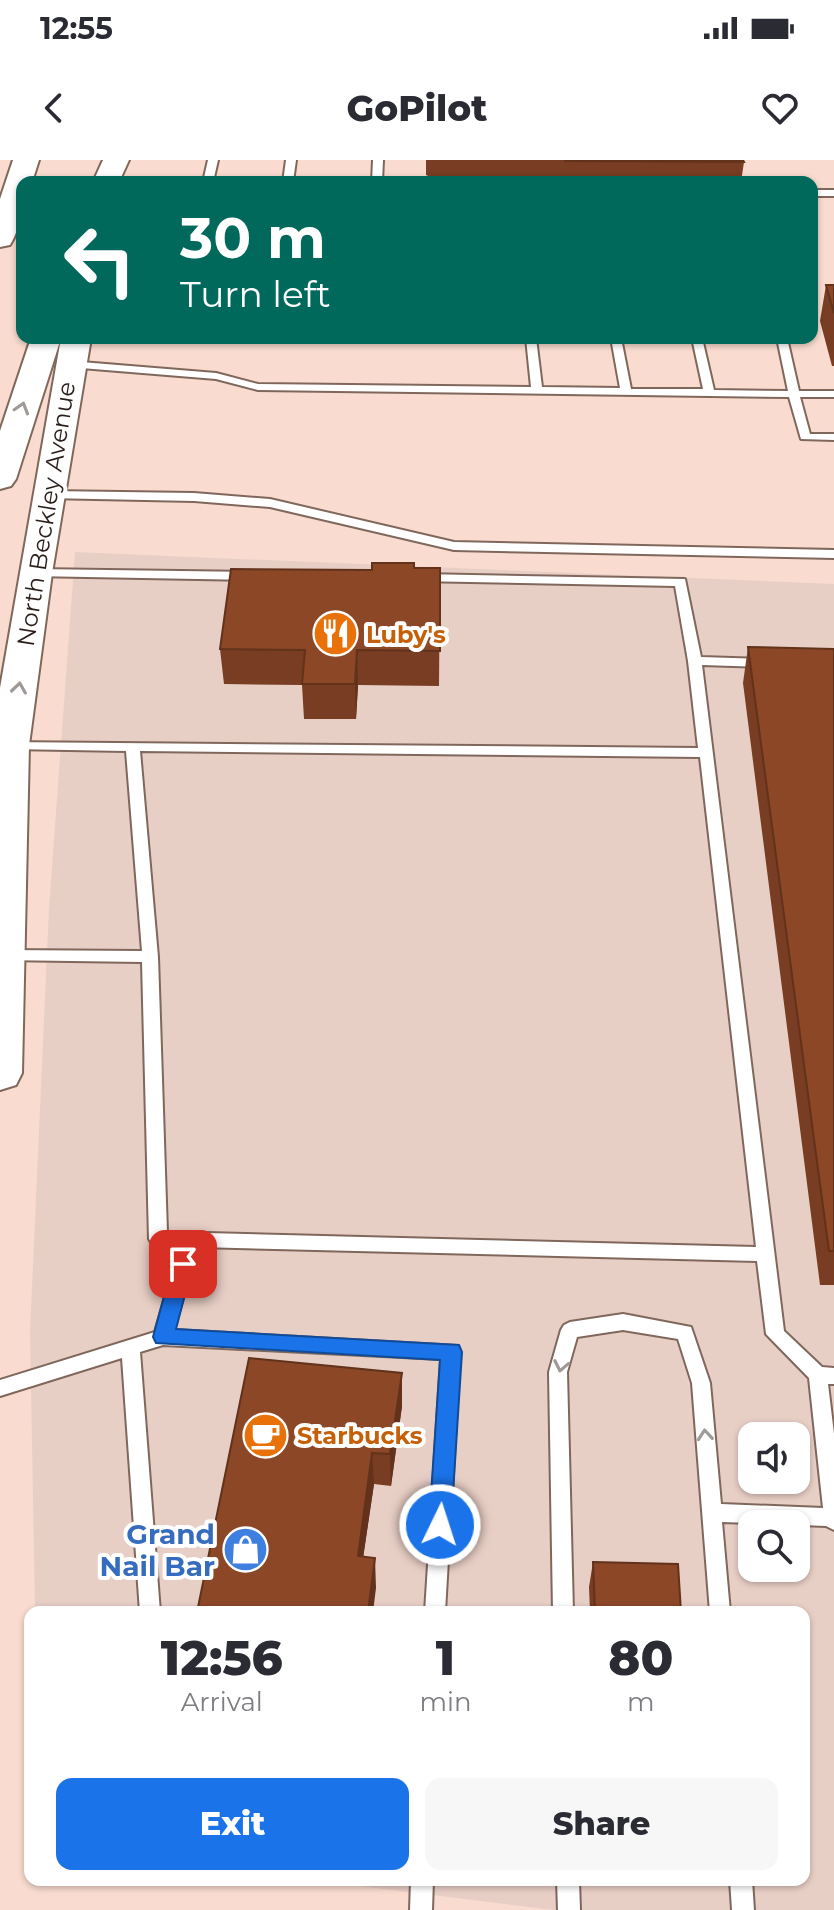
<!DOCTYPE html>
<html lang="en">
<head>
<meta charset="utf-8">
<style>
	:root { --surface:#fff; --page:#f7f7f7; --text:#2b2b33; --muted:#7c7c81; --accent:#1a73e8 }
	body { margin:0; font-family:Montserrat,sans-serif; background:var(--page); color:var(--text); height:100vh; display:flex; flex-direction:column; font-size:30px; white-space:nowrap }
	* { box-sizing:border-box; margin:0 }
	p { font-size:26px; color:var(--muted) }
	.icon { flex:none; width:44px; height:44px; fill:none; stroke:currentColor; stroke-width:2; stroke-linecap:round; stroke-linejoin:round }
	.map { position:relative; flex:1; overflow:hidden }
	.panel { position:absolute; left:24px; top:1446px; width:786px; height:280px; display:flex; flex-direction:column; background:var(--surface); border-radius:16px; box-shadow:0 2px 6px #0004 }
	.panel>* { flex:none }
	.hud { position:absolute; left:16px; top:16px; width:802px; height:168px; border-radius:16px; box-shadow:0 2px 6px #0004; background:#00695c; color:#fff; overflow:hidden }
	.fabs { position:absolute; left:738px; top:1262px; display:grid; gap:16px }
	.fabs a { display:grid; place-items:center; width:72px; height:72px; border-radius:16px; background:var(--surface); box-shadow:0 2px 6px #0004; font-size:40px }
	.pin { position:absolute; display:grid; place-items:center; width:68px; height:68px; color:#fff; margin:-34px; border-radius:16px; box-shadow:0 4px 12px #0006 }
	.me { position:absolute; width:88px; margin:-44px; rotate:4deg; stroke-linejoin:round; filter:drop-shadow(0 0 6px #0008) }
	.turn { display:flex; align-items:center; gap:28px; height:168px; padding:0 32px; font-size:36px }
	.turn .icon { width:104px; height:104px; stroke-width:2.5 }
	.turn b { display:block; font-size:56px; line-height:68px }
	.eta { display:flex; justify-content:space-evenly; align-items:center; height:136px; text-align:center }
	.eta b { font-size:48px; font-weight:800; line-height:56px }
	.button { display:flex; gap:16px; margin-top:auto; padding:16px 32px }
	.button a { flex:1; height:92px; border-radius:16px; background:var(--accent); color:#fff; font-size:32px; font-weight:800; line-height:92px; text-align:center }
	.button a+a { background:var(--page); color:var(--text) }
	.status { display:flex; justify-content:space-between; align-items:center; height:56px; padding:0 40px; background:var(--surface); direction:ltr }
	.status svg { height:22px; fill:currentColor }
	header { display:flex; justify-content:space-between; align-items:center; height:104px; padding:0 32px; background:var(--surface); font-size:36px; font-weight:800 }
	.map>svg:first-child { display:block }
	.commercial { fill:#e8cfc6; fill-rule:evenodd }
	.lines { fill:none; stroke-linecap:round; stroke-linejoin:round }
	.lane-casing { stroke:#80675c; stroke-width:4 }
	.secondary-casing { stroke:#80675c; stroke-width:4 }
	.highway-casing { stroke:#80675c; stroke-width:4 }
	.lane { fill:#fff; fill-rule:evenodd }
	.secondary { fill:#fff; fill-rule:evenodd }
	.highway { fill:#fff; fill-rule:evenodd }
	.wall { fill:#783d22 }
	.shaded-wall { fill:#62321b }
	.building { fill:#8c4727; stroke:#62321b; stroke-width:2 }
	.oneway { stroke:#9f9a98 }
	.route { fill:#1a73e8; stroke:#114b97; stroke-width:2 }
	.labels { text-anchor:middle; dominant-baseline:central; stroke-width:8; stroke-linejoin:round; paint-order:stroke }
	.street-label { font-size:24px; fill:#291e1a; stroke:#fff }
	.food-label { font-size:24px; font-weight:bold; fill:#c56008; stroke:#fff; text-anchor:start }
	.near-shop-label { font-size:28px; font-weight:bold; fill:#366cbe; stroke:#fff; text-anchor:end }
</style>
</head>
<body>
<div class="status"><b>12:55</b><svg viewBox="0 0 49 12"><path d="M0 12V9h3v3zM5 12V6h3v6zM10 12V3h3v9zM15 12V0h3v12zM26 1h20v11H26zM47 4h2v5h-2z"/></svg></div>
<header><svg class="icon" aria-label="back" viewBox="0 0 24 24"><path d="M15 5l-7 7 7 7"/></svg>GoPilot<svg class="icon" aria-label="heart" viewBox="0 0 24 24"><path d="M12 20l-8-8c-3-5 5-10 8-4 3-6 11-1 8 4z"/></svg></header>
<div class="map">
<svg width="834" height="1750" viewBox="0 0 834 1750">
	<rect width="100%" height="100%" fill="#f9dccf"/>
	<!-- commercial -->
	<path class="commercial" d="M75,392L834,424V1750H553L312,1720H804V1452H35L30,1171L49,748ZM752,1276H796V1320H752ZM752,1364H796V1408H752Z"/>
	<g class="lines">
		<defs>
			<path id="lane" d="M208,0H218L213,22H203Z
				M286,0H296L293,22H283Z
				M373,0H383L382,22H372Z
				M812,30H834V36H812Z
				M526,178H536L542,227L620,228L611,178H621L631,229H703L692,178H702L714,230L788,231L777,178H787L799,231H834V237H800L810,274H834V280L801,279L789,237L258,230L216,219L69,207L64,204L69,201L216,213L258,224L531,227Z
				M50,331L194,333L270,339L454,382L834,390V398L454,390L270,347L194,341L46,338V332Z
				M35,409L253,412L259,416L253,420L31,416V410Z
				M420,414L685,419L701,497L768,499L775,503L768,507L702,505L784,1171L822,1207L834,1208V1224H828L834,1274V1370L826,1366L722,1362L730,1452H710L692,1223L678,1179L623,1170L577,1177L567,1212L573,1452H553L549,1212L561,1170L564,1165L570,1162L623,1154L691,1167L710,1223L721,1344L823,1348L809,1218L766,1174L757,1101L197,1087L174,1170L458,1186L460,1192L445,1452H425L441,1199L163,1185L140,1192L160,1452H140L122,1198L0,1236V1220L155,1172L179,1087L152,1084L149,1079L142,802L0,800V792L5,790L142,791L126,591L10,589L3,585L5,582L698,588L688,501L675,426L416,421L414,418ZM140,591L700,597L756,1087L167,1072L158,797Z
				M411,1720H433L432,1750H410Z
				M557,1720H579L580,1750H558Z
				M730,1720H752L754,1750H732Z"/>
			<path id="secondary" d="M61,178H91L52,413L29,585L22,913L16,925L0,930V528Z"/>
			<path id="highway" d="M13,0H39L32,22H22C22,44 22,66 10,85L0,87V39Z
				M103,0H129L119,22H93Z
				M31,178H61L16,319L11,326L0,329V271Z"/>
		</defs>
		<!-- lane casing -->
		<use href="#lane" class="lane-casing"/>
		<!-- secondary casing -->
		<use href="#secondary" class="secondary-casing"/>
		<!-- highway casing -->
		<use href="#highway" class="highway-casing"/>
		<!-- lane -->
		<use href="#lane" class="lane"/>
		<!-- secondary -->
		<use href="#secondary" class="secondary"/>
		<!-- highway -->
		<use href="#highway" class="highway"/>
	</g>
	<!-- wall -->
	<path class="wall" d="M426,0H743L744,2L741,22H562V19H494V22H442L426,15Z
		M826,125H834V206H832L820,161Z
		M414,408H440L439,526L358,525L356,559H304L302,525L224,524L220,489L372,410Z
		M748,487L834,489V1125H820L743,523Z
		M402,1246L391,1326L374,1324L363,1397L376,1428L197,1452Z
		M593,1402L681,1452H590L589,1427Z"/>
	<!-- shaded-wall -->
	<path class="shaded-wall" d="M357,490L358,525L356,559L355,524Z
		M402,1213V1246L391,1326L390,1294Z
		M372,1293L374,1324L359,1426L358,1396Z
		M375,1398L376,1428L373,1452H368Z"/>
	<!-- building -->
	<path class="building" d="M565,0H743L744,2L565,1Z
		M826,125H834V153Z
		M372,403H414V408H440V491L357,490L355,524H302L305,490L220,489L231,409L372,410Z
		M748,487L834,489V1091H829Z
		M249,1198L402,1213L390,1294L372,1293L358,1396L375,1398L368,1452H197Z
		M593,1402L678,1404L681,1452H595Z"/>
	<!-- one-way arrows -->
	<defs><path id="oneway-chevron" d="M-2-3.5L2.5 0L-2 3.5" fill="none" stroke-width="1.6" stroke-linecap="round" stroke-linejoin="round" transform="scale(2)"/></defs>
	<g class="oneway">
		<use href="#oneway-chevron" transform="translate(22 248) rotate(-73)"/>
		<use href="#oneway-chevron" transform="translate(19 528) rotate(-82)"/>
		<use href="#oneway-chevron" transform="translate(561 1206) rotate(101)"/>
		<use href="#oneway-chevron" transform="translate(705 1275) rotate(-95)"/>
	</g>
	<!-- route -->
	<path class="route" d="M183,1096L190,1099L193,1104L176,1169L459,1185L462,1192L451,1365L448,1372L440,1375L432,1372L429,1365L440,1200L156,1183L153,1177L173,1104L176,1099Z"/>
	<!-- icons -->
	<defs>
		<symbol id="restaurant-disc" viewBox="-11 -11 22 22"><circle r="9.5" fill="#e8710a" stroke="#fff"/><path d="M-5-6h1v4h1v-4h1v4h1v-4h1v5L-1.5 .5V6h-2V.5L-5-1ZM5-6V6H3V1.5H1.5Q1.5-4 5-6Z" fill="#fff"/></symbol>
		<symbol id="cafe-disc" viewBox="-11 -11 22 22"><circle r="9.5" fill="#e8710a" stroke="#fff"/><path d="M-5.5-4.5H6V0H3Q3 3.5 0 3.5H-2.5Q-5.5 3.5-5.5 0ZM3-3.2v2h1.7v-2ZM-6 4.5H4V6H-6Z" fill="#fff"/></symbol>
		<symbol id="shop-disc" viewBox="-11 -11 22 22"><circle r="9.5" fill="#3f7fe0" stroke="#fff"/><path d="M-5-2.5h2.3a2.7 3.5 0 0 1 5.4 0H5L5.5 6h-11ZM-1.5-2.5h3a1.5 2.3 0 0 0-3 0Z" fill="#fff"/></symbol>
	</defs>
	<g fill-rule="evenodd">
		<use href="#restaurant-disc" x="310" y="448" width="51" height="51"/>
		<use href="#cafe-disc" x="240" y="1250" width="51" height="51"/>
		<use href="#shop-disc" x="220" y="1364" width="51" height="51"/>
	</g>
	<g class="labels">
		<!-- street labels -->
		<g class="street-label">
			<text transform="translate(46 354) rotate(-81)">North Beckley Avenue</text>
		</g>
		<!-- food labels -->
		<g class="food-label">
			<text x="366" y="474">Luby's</text>
			<text x="297" y="1275">Starbucks</text>
		</g>
		<!-- near-shop labels -->
		<g class="near-shop-label">
			<text x="215" y="1374">Grand<tspan x="215" dy="32">Nail Bar</tspan></text>
		</g>
	</g>
</svg>
<div class="fabs">
<a><svg class="icon" aria-label="sound" viewBox="0 0 24 24"><path d="M4 9h4l5-4v14l-5-4H4zM17 9q2 3 0 6"/></svg></a>
<a><svg class="icon" aria-label="search" viewBox="0 0 24 24"><circle cx="10" cy="10" r="6"/><path d="M15 15l6 6"/></svg></a>
</div>
<div class="pin" style="left:183px;top:1104px;background:#d93025"><svg class="icon" aria-label="arrive" viewBox="0 0 24 24"><path d="M6 21V4h12l-3 4 3 4H6"/></svg></div>
<svg class="me" style="left:440px;top:1365px" viewBox="-20 -20 40 40"><circle r="17" fill="#1a73e8" stroke="#fff" stroke-width="3"/><path d="M0-11L8 9 0 5-8 9z" fill="#fff"/></svg>
<div class="hud">
<div class="turn"><svg class="icon" aria-label="left" viewBox="0 0 24 24"><path d="M17 20v-9H6M10 6l-5 5 5 5"/></svg><div><b>30 m</b>Turn left</div></div>
</div>
<section class="panel">
<div class="eta">
<div><b>12:56</b><p>Arrival</p></div>
<div><b>1</b><p>min</p></div>
<div><b>80</b><p>m</p></div>
</div>
<div class="button"><a>Exit</a><a>Share</a></div>
</section>
</div>
</body>
</html>
